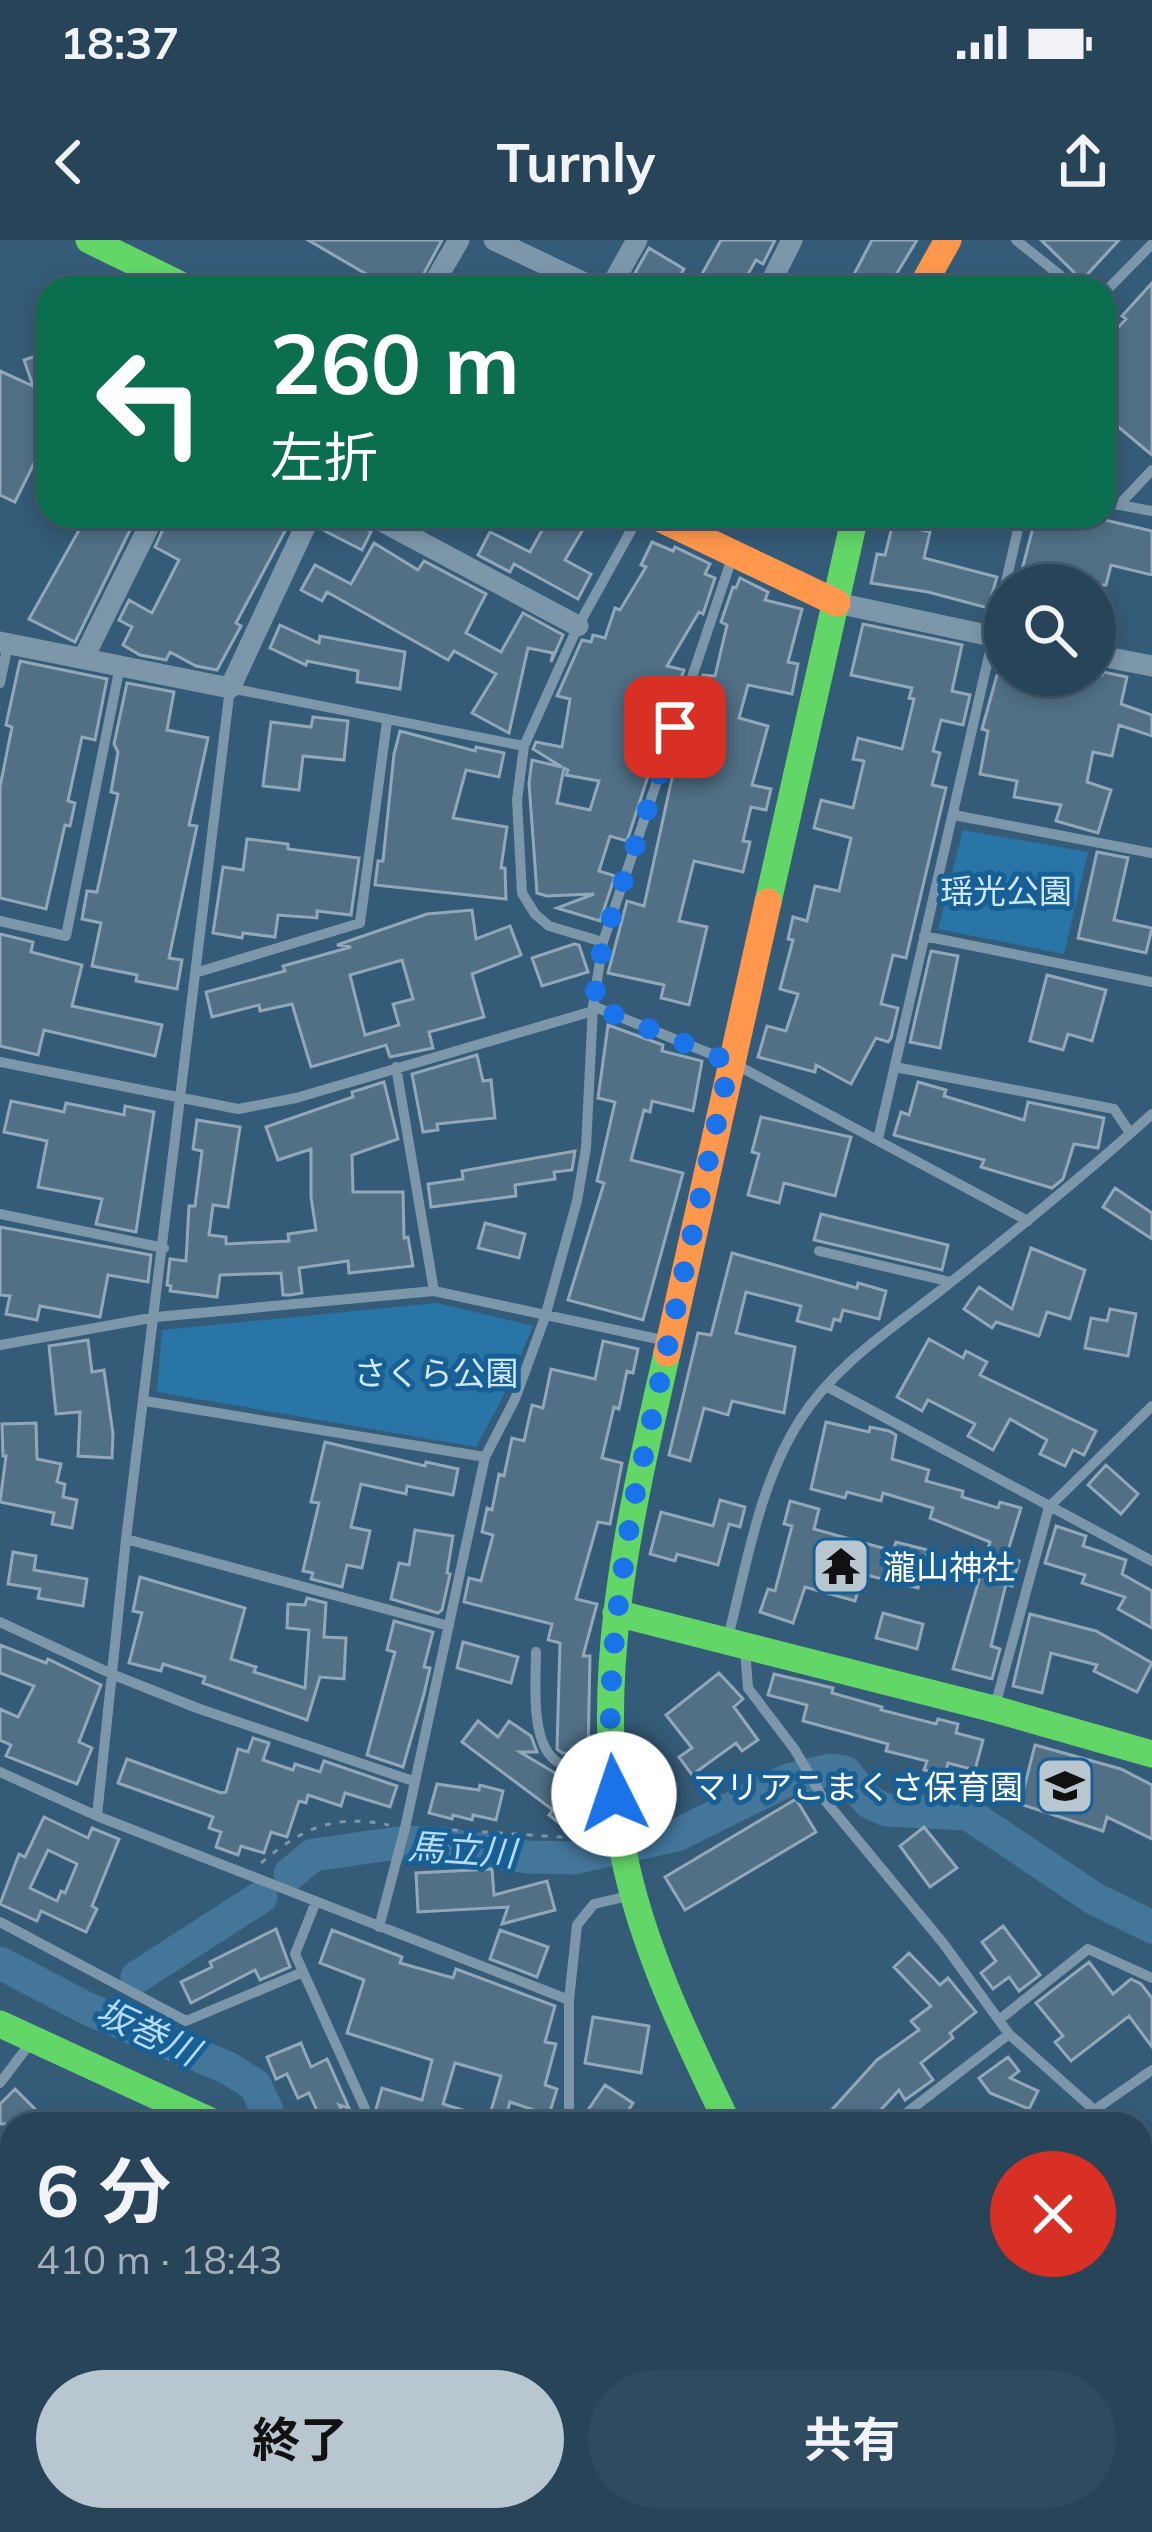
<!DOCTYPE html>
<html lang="ja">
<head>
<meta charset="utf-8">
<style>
	:root { --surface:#274459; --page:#2f4b5f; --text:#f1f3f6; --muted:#a4b0ba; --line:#435c6f; --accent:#b8c6cf }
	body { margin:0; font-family:Mulish,"Noto Sans JP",sans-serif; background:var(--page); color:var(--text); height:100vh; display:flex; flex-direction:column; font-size:45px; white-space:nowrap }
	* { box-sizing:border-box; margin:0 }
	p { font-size:39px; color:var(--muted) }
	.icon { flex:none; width:66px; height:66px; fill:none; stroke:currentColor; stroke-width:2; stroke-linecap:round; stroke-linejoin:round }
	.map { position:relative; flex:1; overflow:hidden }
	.panel { position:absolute; left:0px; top:1872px; width:1152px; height:420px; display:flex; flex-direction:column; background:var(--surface); border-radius:36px 36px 0 0; box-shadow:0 6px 18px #0003,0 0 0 3px var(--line) }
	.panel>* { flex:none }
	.guide { position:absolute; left:36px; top:36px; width:1080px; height:252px; border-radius:36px; box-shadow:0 6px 18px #0003,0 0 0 3px var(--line); background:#0b6e4f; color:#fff; overflow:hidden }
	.controls { position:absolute; left:984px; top:324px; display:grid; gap:24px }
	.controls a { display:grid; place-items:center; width:132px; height:132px; border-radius:50%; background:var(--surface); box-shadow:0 6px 18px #0003,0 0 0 3px var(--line); font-size:60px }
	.pin { position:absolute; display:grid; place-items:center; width:102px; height:102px; color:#fff; margin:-51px; border-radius:24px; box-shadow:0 6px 18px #0006 }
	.me { position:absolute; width:132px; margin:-66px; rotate:356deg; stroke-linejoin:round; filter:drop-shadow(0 0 9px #0008) }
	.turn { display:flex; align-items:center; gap:42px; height:252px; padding:0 36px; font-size:54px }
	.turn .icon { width:156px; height:156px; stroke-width:2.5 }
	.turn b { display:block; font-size:84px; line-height:102px }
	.round { display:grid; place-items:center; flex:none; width:126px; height:126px; border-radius:63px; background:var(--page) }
	.headline { display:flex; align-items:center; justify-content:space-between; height:204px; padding:0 36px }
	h1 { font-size:72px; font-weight:700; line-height:90px }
	.button { display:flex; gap:24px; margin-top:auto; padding:24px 36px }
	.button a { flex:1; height:138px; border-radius:72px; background:var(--accent); color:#111; font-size:48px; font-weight:700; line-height:138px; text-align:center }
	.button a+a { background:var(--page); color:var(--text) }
	.status { display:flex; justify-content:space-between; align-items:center; height:84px; padding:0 60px; background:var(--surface); direction:ltr }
	.status svg { height:33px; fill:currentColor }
	header { display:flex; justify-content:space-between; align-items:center; height:156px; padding:0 36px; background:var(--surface); font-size:54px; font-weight:700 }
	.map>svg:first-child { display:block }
	.green { fill:#2975a8 }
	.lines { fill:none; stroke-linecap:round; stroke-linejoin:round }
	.river { stroke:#44769a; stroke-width:33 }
	.building { fill:#517086; stroke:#92a8b8; stroke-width:3; fill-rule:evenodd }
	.path { stroke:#7c97aa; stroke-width:3; stroke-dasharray:6 9; stroke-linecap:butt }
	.lane { stroke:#7c97aa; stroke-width:10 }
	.street { stroke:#7c97aa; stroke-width:21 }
	.fast { stroke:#63d668; stroke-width:27 }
	.slow { stroke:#ff974d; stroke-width:27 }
	.route { stroke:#1a73e8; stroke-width:21; stroke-dasharray:0 37.8 }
	.labels { text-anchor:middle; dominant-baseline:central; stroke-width:10; stroke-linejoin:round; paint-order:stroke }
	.park-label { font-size:33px; fill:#cfe9fc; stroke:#175f94 }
	.poi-label { font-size:33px; fill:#fff; stroke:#175f94; text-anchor:start }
	.water-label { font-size:36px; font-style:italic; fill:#b4dcf7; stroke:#175f94 }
</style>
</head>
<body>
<div class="status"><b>18:37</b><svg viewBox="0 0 49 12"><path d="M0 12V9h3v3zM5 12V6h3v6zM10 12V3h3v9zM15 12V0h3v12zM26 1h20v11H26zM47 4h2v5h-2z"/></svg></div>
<header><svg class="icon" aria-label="back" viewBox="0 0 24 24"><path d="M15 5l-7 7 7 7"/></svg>Turnly<svg class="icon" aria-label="share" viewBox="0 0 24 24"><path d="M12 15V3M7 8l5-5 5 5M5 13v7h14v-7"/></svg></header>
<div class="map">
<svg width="1152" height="2292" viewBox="0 0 1152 2292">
	<rect width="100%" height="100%" fill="#345b77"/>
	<!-- green -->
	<path class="green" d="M963,590L1088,612L1064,714L938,689Z
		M437,1063L533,1086L504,1155L476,1207L157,1152L162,1090Z
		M1152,1988V2292H980L982,2280H1140V1998Z"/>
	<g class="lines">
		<!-- river -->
		<path class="river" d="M290,1634L313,1615L405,1602L445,1604L528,1617L574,1618L677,1595L788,1540L830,1530L845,1532L869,1562L886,1570L968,1574L1095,1659L1152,1687
			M0,1723L88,1769L228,1828L255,1845L273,1884
			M137,1737L261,1657
			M518,2280L535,2292"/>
	</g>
	<!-- building -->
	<path class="building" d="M308,0H442L416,48H390Z
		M721,0H775L763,24L756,20L740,48H728L702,34Z
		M872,0H917L888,48H862L850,42Z
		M1041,0H1119L1082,40Z
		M649,8L684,29L673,48H660L635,33Z
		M1152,43V215L1104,175V103L1126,79L1122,76Z
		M48,112V195L15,262L0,255V131L33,146L24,120Z
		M87,276H114L132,286L75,402L29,379Z
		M169,276H293L236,383L241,386L217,430L196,426L170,412L166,420L140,415L123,405L132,387L119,380L129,360L152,373L179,320L155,307Z
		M332,276L357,277L360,285L371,292L362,310L325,291Z
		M550,276H591L565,320L591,334L578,359L514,324L510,332L478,315L490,292L530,312Z
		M1036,276H1088L1152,291V335L1111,325L1106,345H1018Z
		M893,283L930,292L924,318L997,337L988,368L928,352L871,343L877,314L885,315Z
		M652,302L673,311L675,307L710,324L705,334L715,338L703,374L699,372L667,426L684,430L676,453L665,451L657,485L654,484L644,523L652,524L627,601L610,596L599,631L615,636L600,681L557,668L594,654L547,656L537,653L529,543L532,520L562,527L533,509L536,502L562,507L570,459L557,456L582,400L591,402L593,395L605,398L615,368L620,370L646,327L641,325ZM564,528L568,530L566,535L599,541L590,570L557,563Z
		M374,303L418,330L424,321L486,354L466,393L501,412L523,373L563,395L551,422L553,413L528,408L509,493L472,473L496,434L454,411L448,420L327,352L322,361L301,350L315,325L351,344Z
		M740,338L768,352L765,360L802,369L788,422L798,424L792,454L748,445L739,478L768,486L752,545L771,549L766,570L751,567L743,601L750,602L743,632L694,621L679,681L707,687L689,765L661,758L664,745L608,733L627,661L644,666L674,529L678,528L703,435L715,436L727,385L721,382L733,347L736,348Z
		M863,384L962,405L952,451L970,455L963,485L941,480L933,511L940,513L932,545L946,548L906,718L893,715L881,764L898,768L891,798L888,802L876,798L851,844L816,825L815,832L758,817L767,786L786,791L798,754L780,749L793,700L788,699L793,677L807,681L815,646L839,651L851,598L814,588L821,560L853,568L864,521L853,519L858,498L902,509L914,459L909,458L912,448L851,435Z
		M280,385L319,403L320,396L405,412L400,449L357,442L358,431L307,421L306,425L270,408Z
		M20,421L107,439L95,500L82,497L68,561L75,563L70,586L65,585L46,669L0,658V547L12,487L6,485Z
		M1103,432L1127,437L1121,464L1152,475V496L1119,485L1112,516L1093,512L1087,542L1111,550L1098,593L1056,581L1061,565L1014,557L1017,541L980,534L988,491L982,489L997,435H1102Z
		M127,443L174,452L167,490L208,498L189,585L197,586L169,718L182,720L177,749L136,741L137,735L92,726L101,683L82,679L87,651L97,652L118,554L111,552L118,512L114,504Z
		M313,477L348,481L344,520L303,516L299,550L263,546L271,482L311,487Z
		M400,491L475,511L476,507L504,513L499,537L466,530L453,578L507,587L501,628H505L506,659L375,645L378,621H383L394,514Z
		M247,599L288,604V609L359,618L351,675L317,671V678L278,675L275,697L243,693L242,698L213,693L223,627L243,630Z
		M1097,612L1128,618L1114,680L1152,688L1146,713L1078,698Z
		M472,670L476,699L510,686L521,715L472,734L484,777L429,792L433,808L390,817L386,805L311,827L292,764L260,771L259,765L212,777L206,752L285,731L283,726L351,707L337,705L427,674ZM402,720L413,759L393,764L399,785L365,795L350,735Z
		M0,694L33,702L31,712L82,725L72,766L162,785L155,816L44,790L38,815L0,806Z
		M574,704L579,705L588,732L542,746L532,718Z
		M931,711L958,716L940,808L910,802Z
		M1047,735L1106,750L1092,801L1068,794L1063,810L1030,801Z
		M608,785L663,805L662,811L702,821L693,871L652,861L650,872L644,870L631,920L683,933L643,1080L568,1060L604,943L597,941L615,862L598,858Z
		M477,815L483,841L491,840L495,878L437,884L438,890L423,892L412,834Z
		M384,842L398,899L352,915L353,952H403L404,998L408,997L413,1026L349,1033L348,1021L299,1028L302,1053L290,1055H283L281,1033L220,1035L217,1057L170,1051L171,1046L167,1045L170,1019L186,1021L189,966H195L202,911L193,909L197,880L240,887L228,967L213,965L209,995L226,997V1004L289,1001L288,994L316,990L311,957V909L278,920L266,887L353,857L352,852Z
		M918,842L946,850L944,856L1024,880L1028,862L1104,878L1098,908L1074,904L1063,939L1052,948L981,927L984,920L894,895L901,872L909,875Z
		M11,861L64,872L66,863L124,875L125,866L154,872L136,992L96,984L102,959L38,947L47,901L4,892Z
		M761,877L851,897L835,956L784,943L779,963L748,955L759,914L752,912Z
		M575,911L572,930L554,932L555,939L515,945L516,956L431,967L428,944L463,939L462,931Z
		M1115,948L1152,973V999L1103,967Z
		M821,974L948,1005L942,1030L814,1000Z
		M485,983L525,994L519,1018L478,1008Z
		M0,987L151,1015L148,1042L108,1035L100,1077L40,1066L37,1080L6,1074L10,1056L0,1055Z
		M1031,1008L1085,1030L1070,1079L1047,1072L1039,1096L996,1082L992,1088L964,1069L979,1047L1012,1069Z
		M732,1013L857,1048L858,1043L886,1051L879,1079L843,1070L840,1081L834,1079L831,1090L797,1081L801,1066L746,1052L736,1093L795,1107L784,1173L732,1161L728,1175L704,1168L690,1221L669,1215L698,1093L711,1095Z
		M1110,1069L1136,1074L1128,1116L1085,1108L1091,1078L1107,1081Z
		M929,1099L963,1118L966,1111L987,1122L980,1135L1096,1191L1084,1215L1073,1210L1065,1226L1040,1214L1047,1200L1010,1179L993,1210L968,1196L975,1184L928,1160L922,1171L897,1157Z
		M88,1100L92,1132L104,1130L113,1194L112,1218L78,1216L80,1172L56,1174L49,1106Z
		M603,1101L638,1109L633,1133L627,1131L619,1169L614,1167L602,1218L622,1223L610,1284L598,1282L576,1359L597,1364L583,1416H590L588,1514L562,1513L557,1509L560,1403L548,1400L552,1384L464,1362L469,1338L481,1341L493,1295L482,1292L487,1268L492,1270L499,1234L504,1236L512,1198L524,1201L532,1165L543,1168L551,1129L595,1139Z
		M826,1182L869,1192L870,1187L889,1191L896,1195L892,1219L929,1230L926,1241L963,1251L962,1257L998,1268L1000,1262L1021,1268L1006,1317L1019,1321L1012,1346L1006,1344L991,1406L1000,1409L992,1439L953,1429L990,1302L930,1278L933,1268L883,1253L881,1261L847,1252L845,1258L811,1249Z
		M36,1183L37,1219L61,1224L57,1242L65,1244L63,1257L77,1260L72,1288L52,1284L54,1273L0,1262L6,1216H3L2,1184Z
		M325,1202L425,1226L426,1222L458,1229L453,1255L407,1246L406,1254L361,1244L351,1287L370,1291L362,1328L347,1325L342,1347L311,1339L313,1333L303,1331L319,1263L311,1262Z
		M1106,1225L1138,1254L1121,1274L1088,1245Z
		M720,1260L745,1267L740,1287L729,1284L718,1325L677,1314L675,1321L650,1314L661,1272L713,1286Z
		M790,1261L819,1269L814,1289L893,1311L896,1302L928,1310L918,1348L863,1334L855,1361L805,1347L793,1383L760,1372L768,1349L775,1351L792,1286L784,1284Z
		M1056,1286L1086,1296L1083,1306L1126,1320L1122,1334L1152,1351V1388L1118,1369L1125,1357L1082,1343L1085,1335L1045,1323Z
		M415,1290L453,1296L447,1333L450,1334L442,1370L438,1373L391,1359L399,1323L409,1325Z
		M13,1312L36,1316L34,1330L87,1339L83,1366L38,1358L40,1349L8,1344Z
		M140,1337L245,1368L231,1419L256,1427L254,1432L305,1448L309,1390L287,1388L288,1364L305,1365L307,1358L326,1363L324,1397L346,1398L344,1439L320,1437L307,1480L203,1443L205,1437L163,1424L161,1431L129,1423L142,1373L133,1371Z
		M883,1373L923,1384L917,1409L876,1398Z
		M1030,1374L1096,1391L1152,1423L1137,1452L1094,1431L1097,1425L1051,1413L1042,1453L1013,1446Z
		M394,1381L433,1392L424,1427L430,1428L424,1454L403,1527L367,1515L395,1412L387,1410Z
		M463,1402L518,1417L511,1443L457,1428Z
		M0,1405L46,1423L48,1419L101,1445L79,1502L92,1508L77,1544L6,1516L11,1505L0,1500V1469L18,1477L34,1446L0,1433Z
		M719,1433L743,1459L734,1467L758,1500L742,1511L736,1503L692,1535L679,1517L692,1508L666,1475Z
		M774,1434L833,1448L832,1453L882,1467L881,1470L936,1484L938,1479L958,1484L956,1493L983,1500L975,1530L948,1523L945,1535L924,1530L927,1521L886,1511L888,1504L803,1481L807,1465L768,1455Z
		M478,1481L498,1497L509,1481L531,1496L537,1512H520L565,1539L560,1547L595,1558L590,1572L585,1571L569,1591L549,1575L553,1570L462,1502Z
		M253,1498L269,1503L263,1520L293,1530L295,1524L320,1532L324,1521L397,1546L390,1567L345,1553L341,1566L308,1555L306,1563L299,1561L287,1597L271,1592L264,1613L241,1606L238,1615L216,1607L221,1592L209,1588L213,1577L118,1543L127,1519L221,1553L226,1552L238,1509L248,1512Z
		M1035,1505L1121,1529L1152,1545V1599L1107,1577L1103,1591L1020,1564Z
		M437,1544L479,1550L480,1545L503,1551L496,1580L473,1575L472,1580L453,1575L452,1579L429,1573Z
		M796,1559L816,1592L685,1670L665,1637Z
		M44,1577L88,1598L92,1588L119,1599L92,1666L97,1669L86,1692L41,1671L37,1681L0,1664L19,1614L25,1617ZM48,1610L77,1624L65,1653L61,1651L57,1661L30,1648Z
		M924,1587L957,1628L930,1647L900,1606Z
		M492,1629L494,1655L547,1641L555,1670L502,1684L508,1667L418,1672L416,1633Z
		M1003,1686L1040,1735L1019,1751L1009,1737L993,1749L981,1733L996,1721L982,1702Z
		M276,1689L290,1727L260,1740L255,1730L191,1763L181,1742L212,1727L210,1722Z
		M332,1690L402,1717L400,1723L453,1738L456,1729L555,1766L545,1802L556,1804L545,1845L557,1849L549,1875L510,1862L504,1884H405L379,1877L376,1869L382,1848L422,1860L432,1820L347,1793L364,1740L320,1723ZM455,1823L501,1836L489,1878L443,1864Z
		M500,1690L548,1707L537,1737L490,1719Z
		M909,1713L940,1745L948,1738L976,1772L950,1793L953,1798L921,1823L933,1840L905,1860L899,1850L868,1884H839L828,1874L877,1820L919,1790L911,1781L931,1766L894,1727Z
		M1089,1722L1113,1754L1131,1739L1141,1744L1152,1758V1807L1129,1776L1071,1821L1055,1802L1063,1796L1036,1763Z
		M593,1777L649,1786L641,1833L585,1823Z
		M301,1803L311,1827L327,1819L349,1868L339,1865L349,1884H323L309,1853L298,1858L287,1834L276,1839L267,1817Z
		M1008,1817L1019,1831L1010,1838L1038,1851L1029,1869L990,1853L979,1838Z
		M605,1845L633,1863L620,1884H609L588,1870Z
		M15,1849L37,1871L24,1884H0V1864Z"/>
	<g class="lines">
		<!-- path -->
		<path class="path" d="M422,1588L592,1599
			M261,1623C304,1587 334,1574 389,1585
			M496,2282L498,2280"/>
		<!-- lane -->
		<path class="lane" d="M1016,0L1076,48
			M1104,53L1152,4
			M1104,262L1152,271
			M1119,265L1152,230
			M0,443L8,404
			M954,575L1152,613
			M0,681L66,696L120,426
			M924,696L1152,742
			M603,702L732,318
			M195,733L360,683L387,481
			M593,766L731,822L1028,981
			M0,822L238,869L296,858L593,771
			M396,827L434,1051
			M895,827L1114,869L1130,893
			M878,899L1021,276
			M0,974L164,1008
			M819,1011L951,1042
			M0,1105L156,1077L434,1051L667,1101
			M826,1146L1152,1321
			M145,1161L485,1217
			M126,1299L449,1386
			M0,1382L114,1435L197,1468L413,1541
			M728,1397C747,1324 759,1244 800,1180C834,1126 891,1089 941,1050C1013,993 1084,936 1152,874
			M745,1409L748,1448L795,1510L823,1558L943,1703L1009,1794L1110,1884
			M536,1412C536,1441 529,1506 559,1523C572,1530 593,1526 608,1524
			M995,1466L1049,1267L1152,1166
			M0,1532L97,1576L569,1760
			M97,1576L126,1299L230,448L524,506
			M315,1664L295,1714L372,1884
			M0,1682L186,1781L303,1732
			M379,1687L405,1588L485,1217L515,1159L545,1077L577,961L586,908L593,766L603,702L549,686L535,674L522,653L517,560L524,506L578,386L639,276
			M999,1780L1088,1709L1152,1738
			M0,1843L31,1802
			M1096,1869L1152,1830
			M569,1884V1760L577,1685L594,1664L633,1655
			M892,1884L1009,1794
			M1140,1917L1152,1931
			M0,2087L12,2108
			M0,2272H12
			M534,2280L547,2292"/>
		<!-- street -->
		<path class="street" d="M494,0L595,48
			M431,48L459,0
			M610,48L637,0
			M768,48L792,0
			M372,276L578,386
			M837,363L1005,399
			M0,402L230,448L310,276
			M1095,415L1152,426
			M84,417L154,276
			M63,2292L64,2280"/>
		<!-- fast -->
		<path class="fast" d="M89,0L187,48
			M768,662L855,276
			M667,1113C630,1276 589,1444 623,1611C642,1707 686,1797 728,1884
			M616,1373L994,1469L1152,1514
			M0,1784L217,1884
			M875,2280L877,2292"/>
		<!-- slow -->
		<path class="slow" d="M921,48L948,0
			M655,276L837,363
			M667,1113L768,662"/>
	</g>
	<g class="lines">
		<!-- route -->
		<path class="route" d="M614,1554C603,1457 618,1360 633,1264L730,822L593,766L603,702L675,487"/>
	</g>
	<!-- icons -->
	<defs>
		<symbol id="temple-square" viewBox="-11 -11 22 22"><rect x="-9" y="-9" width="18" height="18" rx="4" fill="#b8c6cf" stroke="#175f94"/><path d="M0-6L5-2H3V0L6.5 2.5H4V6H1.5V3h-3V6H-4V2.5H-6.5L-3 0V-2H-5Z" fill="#111"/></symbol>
		<symbol id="school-square" viewBox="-11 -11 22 22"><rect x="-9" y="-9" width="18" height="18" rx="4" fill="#b8c6cf" stroke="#175f94"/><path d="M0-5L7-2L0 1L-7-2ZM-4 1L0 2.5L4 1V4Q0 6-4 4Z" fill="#111"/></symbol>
	</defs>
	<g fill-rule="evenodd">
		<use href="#temple-square" x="808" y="1293" width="66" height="66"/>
		<use href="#school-square" x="1032" y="1513" width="66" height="66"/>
	</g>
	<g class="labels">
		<!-- park labels -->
		<g class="park-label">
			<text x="1006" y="650">瑶光公園</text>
			<text x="436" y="1132">さくら公園</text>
		</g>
		<!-- poi labels -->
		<g class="poi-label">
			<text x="883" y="1326">瀧山神社</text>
			<text x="1023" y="1546" text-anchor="end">マリアこまくさ保育園</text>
		</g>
		<!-- water labels -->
		<g class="water-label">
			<text transform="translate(462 1609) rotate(4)">馬立川</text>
			<text transform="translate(148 1791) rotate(25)">坂巻川</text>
		</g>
	</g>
</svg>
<div class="controls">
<a><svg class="icon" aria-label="search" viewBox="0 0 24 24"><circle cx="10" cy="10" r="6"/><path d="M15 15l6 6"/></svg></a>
</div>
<div class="pin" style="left:675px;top:487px;background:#d93025"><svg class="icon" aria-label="arrive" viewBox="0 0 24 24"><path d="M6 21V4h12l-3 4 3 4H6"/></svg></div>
<svg class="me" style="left:614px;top:1554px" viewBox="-20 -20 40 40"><circle r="19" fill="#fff"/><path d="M0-13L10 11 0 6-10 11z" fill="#1a73e8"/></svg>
<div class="guide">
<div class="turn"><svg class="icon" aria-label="left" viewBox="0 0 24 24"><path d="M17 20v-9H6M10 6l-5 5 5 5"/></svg><div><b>260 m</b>左折</div></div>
</div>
<section class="panel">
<div class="headline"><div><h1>6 分</h1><p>410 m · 18:43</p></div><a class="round" style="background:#d93025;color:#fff"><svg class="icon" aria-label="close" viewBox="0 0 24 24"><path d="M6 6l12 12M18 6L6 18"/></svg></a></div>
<div class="button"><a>終了</a><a>共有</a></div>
</section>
</div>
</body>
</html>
